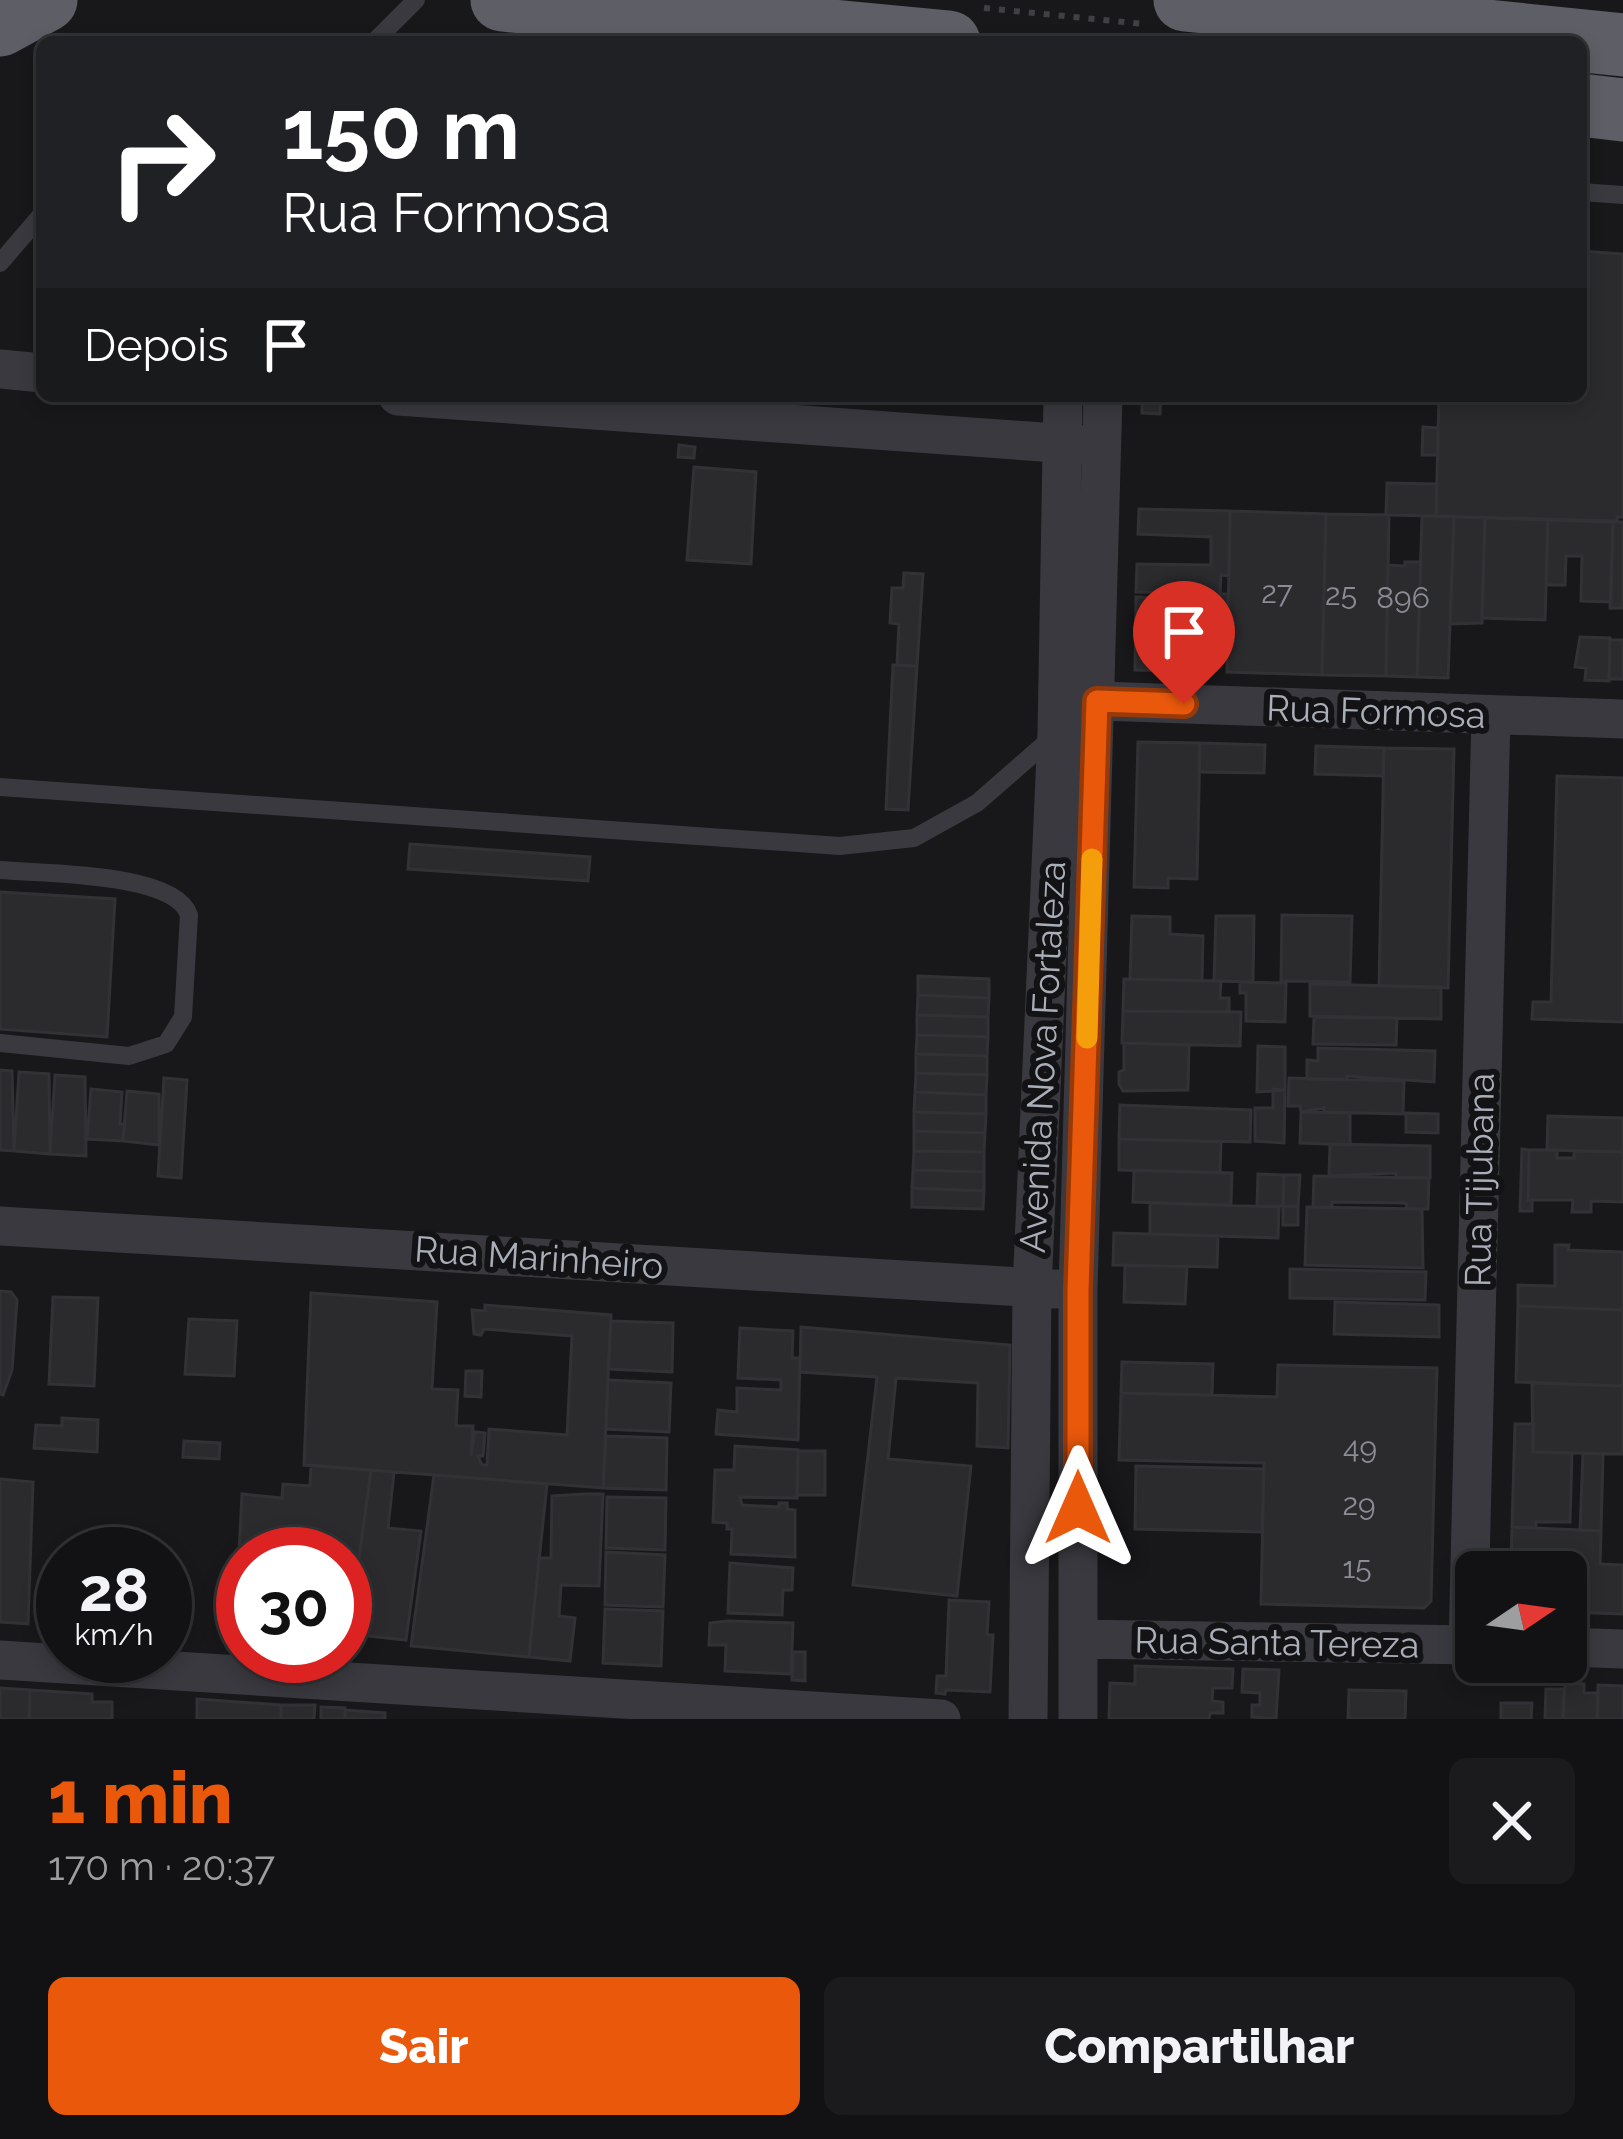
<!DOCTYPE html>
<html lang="pt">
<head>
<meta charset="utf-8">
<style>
	:root { --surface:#121214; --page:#1b1b1d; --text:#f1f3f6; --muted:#9c9ea0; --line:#313234; --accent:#ea580c }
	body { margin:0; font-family:Raleway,sans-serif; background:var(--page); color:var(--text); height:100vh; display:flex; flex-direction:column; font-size:45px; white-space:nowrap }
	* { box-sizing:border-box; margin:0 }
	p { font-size:39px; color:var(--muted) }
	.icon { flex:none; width:66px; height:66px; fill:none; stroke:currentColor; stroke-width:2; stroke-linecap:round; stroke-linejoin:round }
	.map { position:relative; height:1719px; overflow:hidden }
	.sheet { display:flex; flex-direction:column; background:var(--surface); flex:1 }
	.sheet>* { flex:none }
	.top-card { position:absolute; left:36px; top:36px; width:1551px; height:366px; border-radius:18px; box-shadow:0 6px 18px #0003,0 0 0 3px var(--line); background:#202124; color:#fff; overflow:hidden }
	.needle { width:78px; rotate:77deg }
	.fabs { position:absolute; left:1455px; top:1551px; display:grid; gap:24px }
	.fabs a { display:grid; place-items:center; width:132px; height:132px; border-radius:18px; background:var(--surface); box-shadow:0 6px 18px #0003,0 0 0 3px var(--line); font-size:60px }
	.speed { position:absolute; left:36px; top:1527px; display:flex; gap:24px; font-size:60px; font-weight:700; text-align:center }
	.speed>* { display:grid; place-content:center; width:156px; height:156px; border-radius:50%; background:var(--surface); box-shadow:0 6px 18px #0003,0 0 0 3px var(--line); line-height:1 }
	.speed small { font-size:30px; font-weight:400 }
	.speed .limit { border:18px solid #d22; background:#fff; color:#111 }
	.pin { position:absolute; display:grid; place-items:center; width:102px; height:102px; color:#fff; margin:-123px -51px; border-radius:50% 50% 50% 0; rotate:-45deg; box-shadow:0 0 12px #0007 }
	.pin .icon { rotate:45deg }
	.me { position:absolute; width:132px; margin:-66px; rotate:0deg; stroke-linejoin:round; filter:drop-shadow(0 0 9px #0008) }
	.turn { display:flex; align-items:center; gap:42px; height:252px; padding:0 48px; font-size:54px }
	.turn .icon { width:156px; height:156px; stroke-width:2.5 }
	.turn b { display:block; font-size:84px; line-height:102px }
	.then { display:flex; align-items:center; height:114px; padding:0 48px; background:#0003; gap:24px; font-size:45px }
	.round { display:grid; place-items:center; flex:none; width:126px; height:126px; border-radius:18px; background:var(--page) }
	.summary { display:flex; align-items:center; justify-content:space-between; height:204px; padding:0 48px }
	h1 { font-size:72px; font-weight:800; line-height:90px; color:var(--accent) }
	.primary-button { display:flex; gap:24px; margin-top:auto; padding:24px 48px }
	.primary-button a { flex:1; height:138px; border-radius:18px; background:var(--accent); color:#fff; font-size:48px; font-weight:800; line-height:138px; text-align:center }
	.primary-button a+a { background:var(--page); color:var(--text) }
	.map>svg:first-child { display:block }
	.building { fill:#2b2b2e; stroke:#323236; stroke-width:3 }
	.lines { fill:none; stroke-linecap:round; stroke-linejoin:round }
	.path { stroke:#3f4046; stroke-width:6; stroke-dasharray:6 9; stroke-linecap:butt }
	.service { stroke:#39393f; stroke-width:18 }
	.minor { stroke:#39393f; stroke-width:39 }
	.trunk { stroke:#5d5e66; stroke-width:63 }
	.route-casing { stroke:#983908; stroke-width:30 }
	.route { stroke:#ea580c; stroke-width:21 }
	.slow { stroke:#f59e0b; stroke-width:21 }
	.labels { text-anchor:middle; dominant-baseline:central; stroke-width:12; stroke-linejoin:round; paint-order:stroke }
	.number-label { font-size:30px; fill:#8a8c96 }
	.street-label { font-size:36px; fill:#aaaeb9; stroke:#131315 }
</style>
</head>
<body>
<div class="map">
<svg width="1623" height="1719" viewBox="0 0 1623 1719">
	<rect width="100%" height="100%" fill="#18181a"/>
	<!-- building -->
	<path class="building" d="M1581,251L1623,254V517H1617V521L1436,516L1439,396H1581Z
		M1142,396H1161L1160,414L1142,413Z
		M1423,427L1438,428V455H1422Z
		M679,445L695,447L694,458L678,457Z
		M694,467L756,472L751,564L687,560Z
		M1387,483L1437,484L1436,516L1386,515Z
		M1139,509L1230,511L1229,576L1221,575L1220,594H1228V624L1200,623L1199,664L1173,663L1172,671L1135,670L1136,597L1195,599V605H1200V593L1136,592L1137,564L1211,565V537L1138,534Z
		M1230,511L1326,514L1322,675L1227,672Z
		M1326,514L1389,515L1386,676L1322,675Z
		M1422,516L1454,517L1448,678L1417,677Z
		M1454,517L1485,518L1482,623L1450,624Z
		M1485,518L1548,520L1545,620L1482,618Z
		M1548,520L1613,522L1611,602L1581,601L1582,556H1566L1565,585H1546Z
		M1613,522H1623V608H1610Z
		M1405,562H1421L1417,677L1386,676L1388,565L1405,566Z
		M904,573L923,574L917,666L897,665L899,624L890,623L892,588H903Z
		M1580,637L1610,638L1609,681L1585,680L1586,668L1575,667Z
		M1610,640H1623V679H1609Z
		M893,665L917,666L908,810L886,809Z
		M1138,742L1200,743L1197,879L1168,878V888L1134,887Z
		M1200,743L1265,745L1264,773L1199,772Z
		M1316,746L1384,748L1383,776L1315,774Z
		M1384,748L1454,749L1448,988L1379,986Z
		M1557,776L1623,778V1022L1532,1019L1533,1002H1551Z
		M410,844L590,857L588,881L408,869Z
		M0,892L115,899L107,1037L0,1029Z
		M1282,915L1352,916L1350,982L1281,981Z
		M1132,916L1170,917V934L1203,936L1202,981L1130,979Z
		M1216,916H1254L1253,982L1214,981Z
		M918,976L989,979V998L918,995Z
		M1124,979L1221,981L1220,998H1229V1012L1123,1011Z
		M1240,982L1286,983L1285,1022L1246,1021V993H1240Z
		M1310,984L1441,987V1019L1310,1016Z
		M918,995L989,998L988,1017L917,1015Z
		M1123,1011L1241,1012L1240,1046L1122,1043Z
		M917,1015L988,1017V1037L917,1035Z
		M1314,1017L1397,1018L1396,1045L1313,1044Z
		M917,1035L988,1037L987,1056L916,1054Z
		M1124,1043L1189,1045L1188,1090L1123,1091L1119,1084V1072L1124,1070Z
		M1258,1046L1285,1047V1090L1257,1092Z
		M1318,1048L1435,1051L1434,1082L1347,1076V1080L1307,1079V1060L1318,1061Z
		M916,1054L987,1056V1075L916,1073Z
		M0,1070L12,1071L14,1151L0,1150Z
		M19,1072L49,1074L50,1154L14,1151Z
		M916,1073L987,1075L986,1095L915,1092Z
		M55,1075L85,1077L86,1156L50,1154Z
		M164,1078L187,1080L181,1178L158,1176Z
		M1289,1078L1404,1081L1403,1114L1324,1112V1108L1301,1112L1300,1106H1288Z
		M91,1089L122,1092L120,1124H125L123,1141L87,1139Z
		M1273,1089L1285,1090L1284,1143L1255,1141V1108H1273Z
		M127,1091L159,1094V1145L123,1141Z
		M915,1092L986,1095V1114L914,1112Z
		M1120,1105L1251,1110L1250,1142L1119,1139Z
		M914,1112L986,1114L985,1133L914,1131Z
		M1301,1112L1350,1113V1145L1300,1143Z
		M1406,1113L1438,1114V1133L1406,1132Z
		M1548,1116L1623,1118V1152L1547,1150Z
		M914,1131L985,1133L984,1152L914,1151Z
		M1119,1139L1221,1142L1220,1173L1119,1170Z
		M1330,1144L1430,1146V1178L1396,1177V1173L1329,1176Z
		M1522,1149L1529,1150L1528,1200H1532V1211H1520Z
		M1529,1150H1557V1158H1574V1151L1623,1152V1202L1591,1201V1212H1572L1573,1200H1528Z
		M914,1151L984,1152V1172L913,1170Z
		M913,1170L984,1172V1191L912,1188Z
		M1134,1170L1232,1173L1231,1205L1133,1202Z
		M1258,1174L1284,1175L1283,1206H1257Z
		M1284,1175H1300L1298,1207L1283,1206Z
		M1314,1176L1429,1178L1428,1209H1407L1406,1203L1332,1202V1208L1313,1207Z
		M912,1188L984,1191L983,1209L912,1207Z
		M1150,1203L1279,1207L1278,1238L1150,1234Z
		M1283,1206L1298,1207V1225H1283Z
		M1307,1207L1422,1209L1423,1268L1305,1265Z
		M1114,1233L1218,1236L1217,1267L1113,1265Z
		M1555,1245H1569L1568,1250L1623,1252V1310L1518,1306V1285L1555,1286Z
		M1125,1265L1187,1267L1185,1304L1124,1302Z
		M1290,1269L1426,1272L1425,1300L1290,1298Z
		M0,1291L11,1292L17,1300L12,1370L3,1395L0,1394Z
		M311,1293L437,1302L432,1389L458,1390L456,1426H473L471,1456L475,1432L485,1433L483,1456H478L482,1465H487L489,1429L567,1435L572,1336L484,1329L481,1335L474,1334L472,1310L485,1311V1305L611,1315L603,1488L304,1465Z
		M53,1297L98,1298L94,1386L49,1384Z
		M1335,1302L1439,1305V1337L1334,1334Z
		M1518,1306L1623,1310V1386L1516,1382Z
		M189,1319L237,1321L234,1376L185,1374Z
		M611,1321L673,1323L672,1372L608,1369Z
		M801,1327L1010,1345L1008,1448L977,1446L978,1383L896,1378L888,1459L971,1466L957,1596L853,1585L877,1377L800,1372Z
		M740,1328L793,1331L792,1358H800L798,1440L716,1434L718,1410L737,1412V1388L781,1390V1380L738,1378Z
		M1122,1362L1213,1364L1212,1395L1121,1393Z
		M1278,1365L1437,1368L1431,1601L1424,1608L1261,1604L1264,1463L1119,1460L1121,1393L1277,1397Z
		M466,1371H482L481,1397L465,1396Z
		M608,1380L671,1383L669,1432L606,1429Z
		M1532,1383L1623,1386V1454L1533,1452Z
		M62,1418L98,1420L97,1452L34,1448L36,1425L62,1426Z
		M1515,1424H1534L1533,1452L1572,1453L1570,1522H1536V1528L1512,1527Z
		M606,1436L667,1438L666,1490L603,1488Z
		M184,1441L220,1443L219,1459L183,1457Z
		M735,1446L798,1450L797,1498L740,1497L742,1505L779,1507V1503H787V1509L795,1510V1557L731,1554L732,1529H727V1523L713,1522L715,1470H734Z
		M798,1451H825V1495H797Z
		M1583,1453L1603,1454L1601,1531L1580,1530Z
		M311,1465L371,1470L359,1558L345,1557V1554H243V1575L238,1574L242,1494L282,1498L283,1484L310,1486Z
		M1136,1466L1264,1469L1262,1532L1135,1529Z
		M371,1470L394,1472L388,1528L421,1531L406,1640L349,1634Z
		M434,1475L547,1484L529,1657L411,1646Z
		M0,1479L33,1482L28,1624L0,1622Z
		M584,1494H603L599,1586L561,1585L559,1616L575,1618L570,1661L529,1657L539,1558H551L552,1496Z
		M607,1497L666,1498L665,1550L606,1548Z
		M1512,1527L1601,1531L1600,1564L1623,1565V1614L1566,1612V1572H1511Z
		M606,1552L665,1555L663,1607L605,1605Z
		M730,1563L793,1568L792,1590H783L782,1615L728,1613Z
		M949,1600L989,1602L987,1635H993L990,1692L946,1690L945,1694L936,1693L937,1676H946Z
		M223,1602L243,1605V1635L220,1632Z
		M605,1609L663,1611L661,1666L603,1663Z
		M727,1621L793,1623L791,1674L725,1671L726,1645H709L710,1623Z
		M793,1652H805V1681L792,1680Z
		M1135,1666L1233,1669L1232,1688H1213L1212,1701L1223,1702V1713H1210L1209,1719H1109L1110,1683L1135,1684Z
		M1243,1669L1279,1670L1276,1719L1252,1717V1705H1260V1693L1242,1692Z
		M1565,1683L1584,1684V1693H1598L1597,1719H1563Z
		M1598,1685L1623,1686V1719H1597Z
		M0,1688L30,1690L29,1719H0Z
		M1546,1689H1564L1563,1719H1545Z
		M30,1690L92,1694V1702H112V1719H29Z
		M1349,1690L1406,1691L1405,1719H1348Z
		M197,1699L281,1705V1719H197Z
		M1501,1703H1532L1531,1719H1501Z
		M281,1705H315L314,1719H281Z
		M321,1707L345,1708V1719H321Z
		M345,1710L385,1713V1719H345Z"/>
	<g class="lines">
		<!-- path -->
		<path class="path" d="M984,8L1144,24"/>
		<!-- service -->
		<path class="service" d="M374,42L416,0
			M1581,192L1623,195
			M0,263L42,214
			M0,787L840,846L914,838L977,803L1056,734
			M0,870C42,874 175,872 189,915L183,1017L166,1044L129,1056L0,1043"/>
		<!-- minor -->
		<path class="minor" d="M0,369L42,373
			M398,396L1084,445
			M1071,700L1623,719
			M0,1226L1055,1289
			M1079,1639L1476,1645
			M1468,1645L1491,715
			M1566,1647L1623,1649
			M0,1660L941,1719
			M1028,1719L1032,1288L1057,733L1063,396
			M1078,1719V1290L1103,396"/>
		<!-- trunk -->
		<path class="trunk" d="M502,0L949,42
			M1185,0L1623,45
			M0,25L46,0
			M1581,105L1623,110"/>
	</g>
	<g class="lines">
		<defs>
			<path id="route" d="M1078,1508V1290L1097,701L1184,704"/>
		</defs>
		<!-- route casing -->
		<use href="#route" class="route-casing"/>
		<!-- route -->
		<use href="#route" class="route"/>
		<!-- slow -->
		<path class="slow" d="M1087,1038L1092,859"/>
	</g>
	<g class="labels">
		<!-- number labels -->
		<g class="number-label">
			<text x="1277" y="592">27</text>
			<text x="1341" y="594">25</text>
			<text x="1403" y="597">896</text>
			<text x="1360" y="1447">49</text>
			<text x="1359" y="1504">29</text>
			<text x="1357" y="1567">15</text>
		</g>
		<!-- street labels -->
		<g class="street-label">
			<text transform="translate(1376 711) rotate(2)">Rua Formosa</text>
			<text transform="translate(1042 1057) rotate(-87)">Avenida Nova Fortaleza</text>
			<text transform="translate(1479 1180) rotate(-89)">Rua Tijubana</text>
			<text transform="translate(539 1257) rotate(4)">Rua Marinheiro</text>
			<text transform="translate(1277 1642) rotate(1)">Rua Santa Tereza</text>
		</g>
	</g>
</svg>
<div class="fabs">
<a><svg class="needle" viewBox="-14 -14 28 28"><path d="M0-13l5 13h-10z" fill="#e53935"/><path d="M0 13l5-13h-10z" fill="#9c9ea0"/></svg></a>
</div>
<div class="speed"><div>28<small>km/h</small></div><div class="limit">30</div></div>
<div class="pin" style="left:1184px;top:704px;background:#d93025"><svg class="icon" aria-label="arrive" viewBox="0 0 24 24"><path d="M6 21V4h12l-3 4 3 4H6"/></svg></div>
<svg class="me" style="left:1078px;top:1508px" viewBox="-20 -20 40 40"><path d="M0-17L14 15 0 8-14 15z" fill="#ea580c" stroke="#fff" stroke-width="4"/></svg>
<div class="top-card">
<div class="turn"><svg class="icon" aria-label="right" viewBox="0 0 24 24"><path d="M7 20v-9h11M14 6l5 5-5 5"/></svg><div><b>150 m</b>Rua Formosa</div></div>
<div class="then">Depois<svg class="icon" aria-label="arrive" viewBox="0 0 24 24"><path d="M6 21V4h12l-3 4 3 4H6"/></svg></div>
</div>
</div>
<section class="sheet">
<div class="summary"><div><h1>1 min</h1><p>170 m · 20:37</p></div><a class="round"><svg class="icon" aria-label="close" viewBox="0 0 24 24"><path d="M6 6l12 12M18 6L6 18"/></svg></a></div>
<div class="primary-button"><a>Sair</a><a>Compartilhar</a></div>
</section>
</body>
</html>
